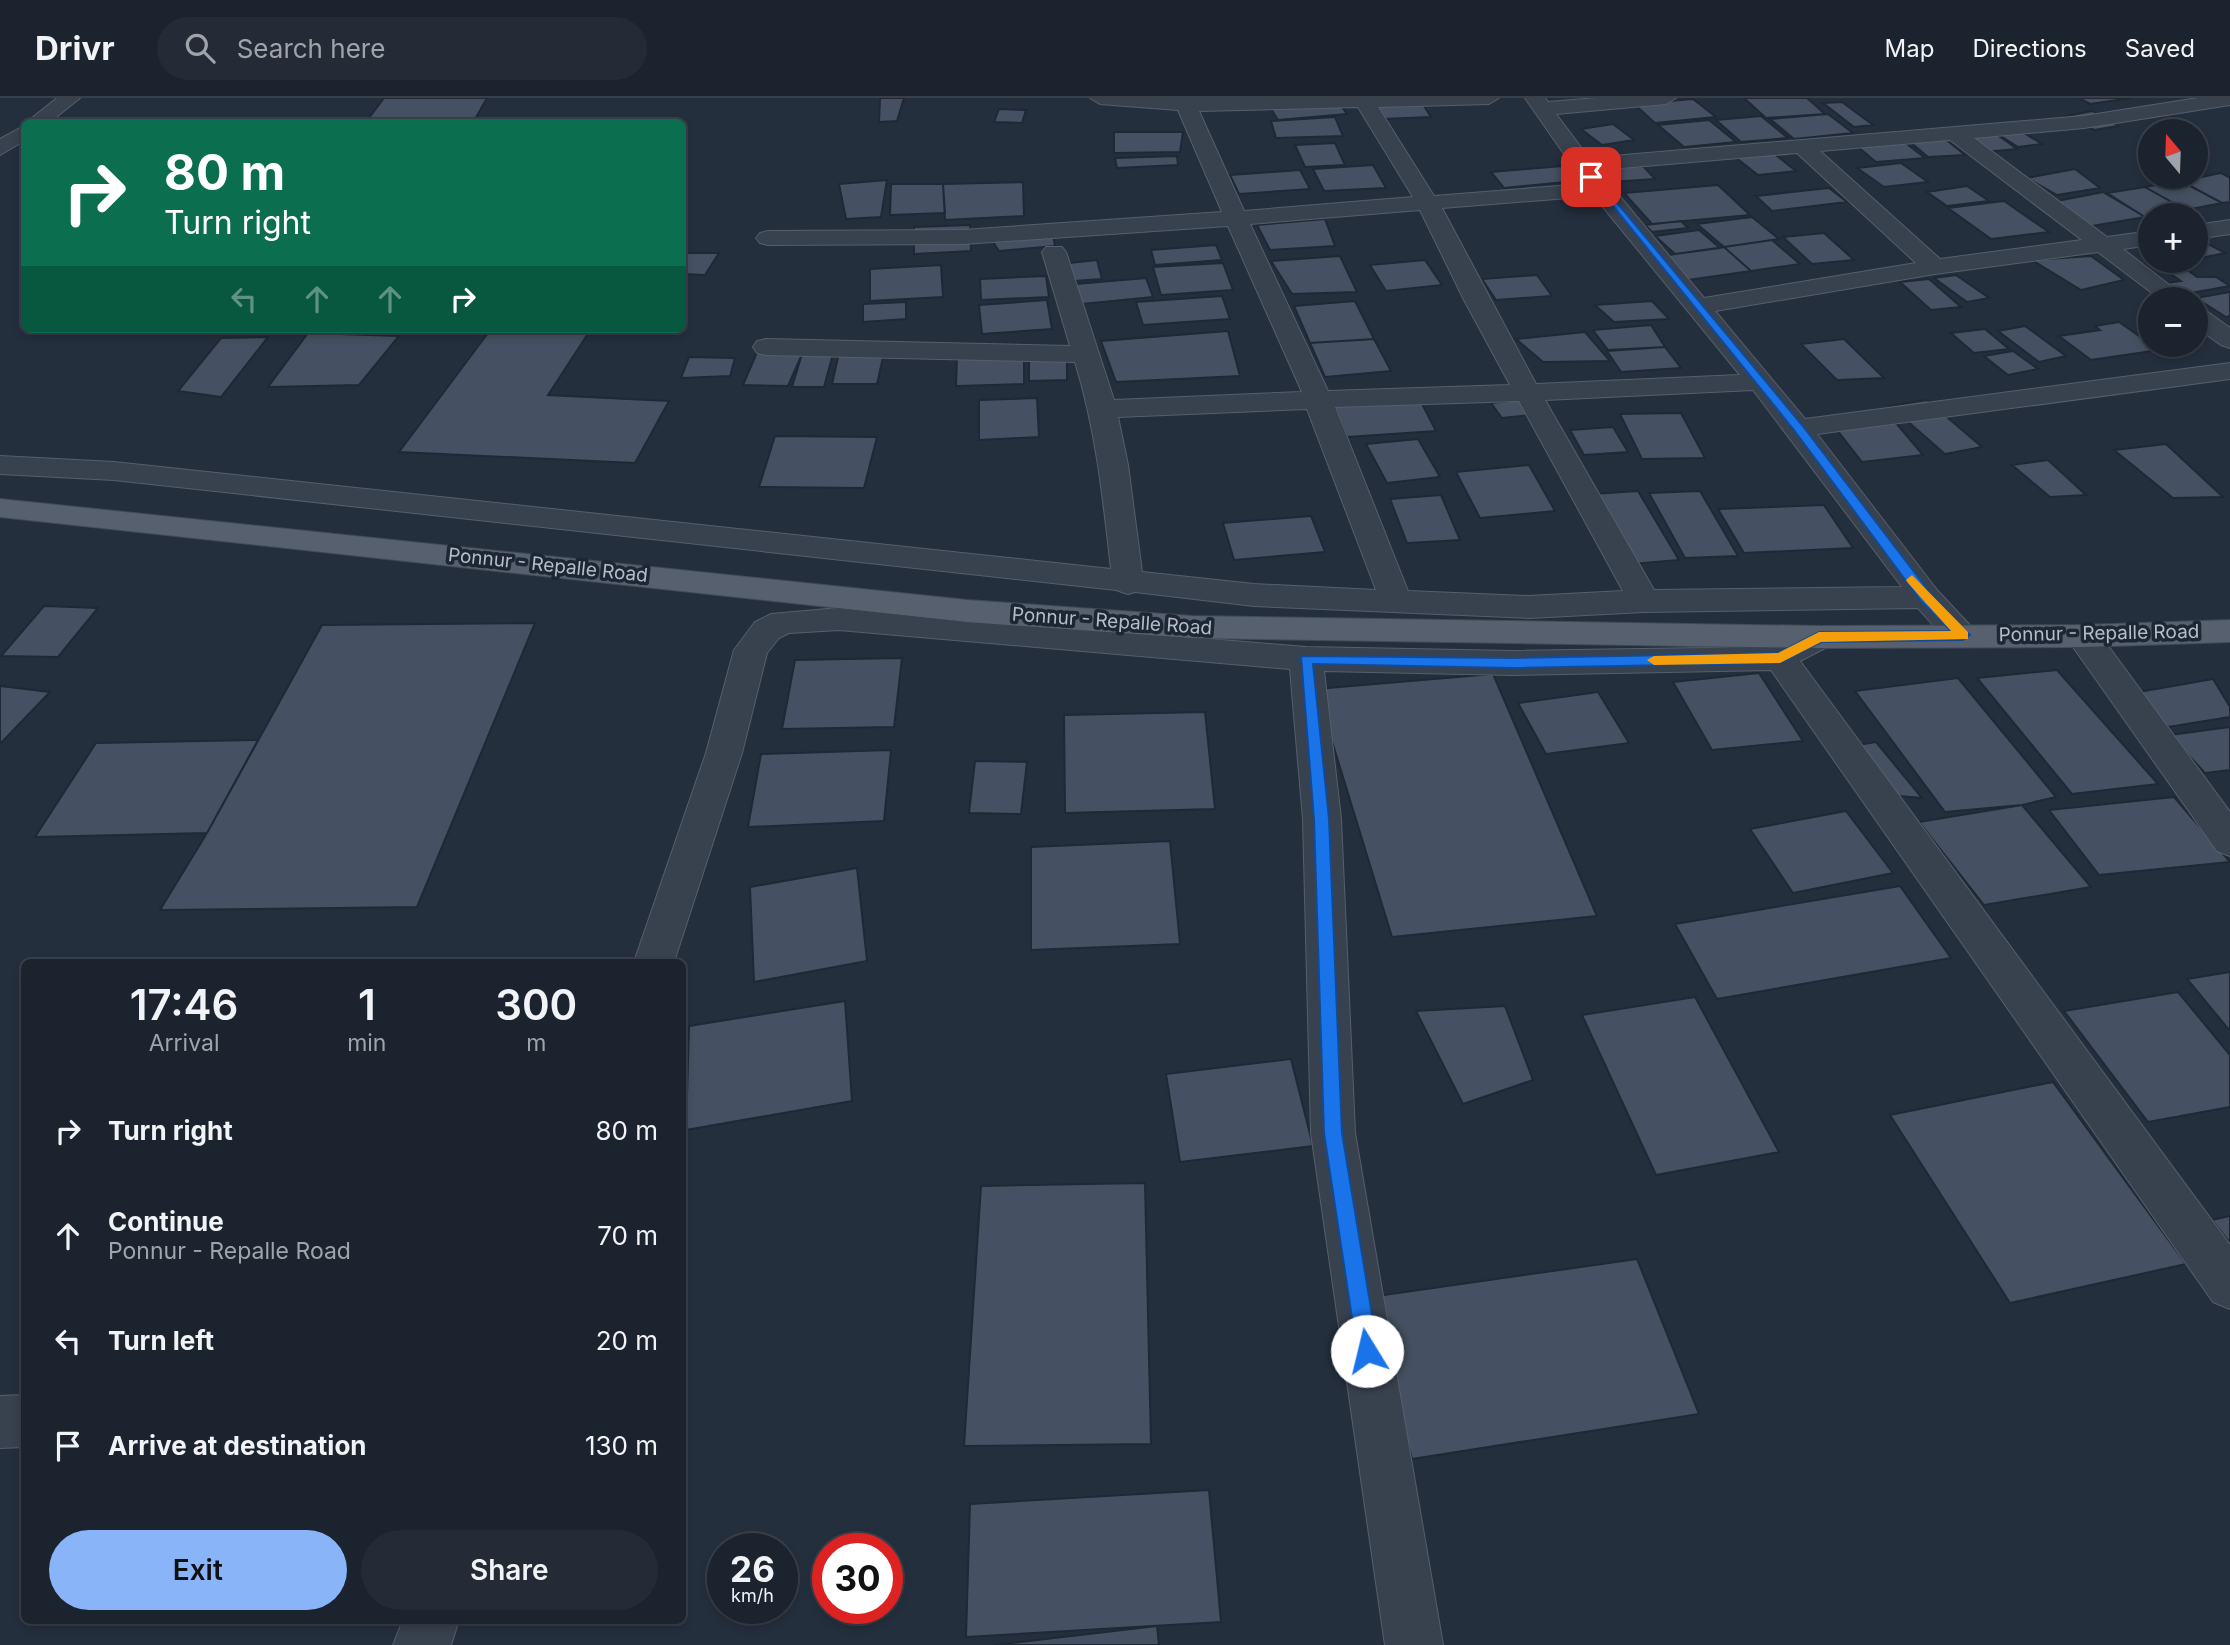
<!DOCTYPE html>
<html lang="en">
<head>
<meta charset="utf-8">
<style>
	:root { --surface:#1b232e; --page:#242b36; --text:#f1f3f6; --muted:#a0a4aa; --line:#39404a; --accent:#8ab4f8 }
	body { margin:0; font-family:Inter,sans-serif; background:var(--page); color:var(--text); height:100vh; display:flex; flex-direction:column; font-size:26px; white-space:nowrap }
	* { box-sizing:border-box; margin:0 }
	p { font-size:23px; color:var(--muted) }
	.icon { flex:none; width:38px; height:38px; fill:none; stroke:currentColor; stroke-width:2; stroke-linecap:round; stroke-linejoin:round }
	.map { position:relative; flex:1; overflow:hidden }
	.panel { position:absolute; left:21px; top:861px; width:665px; height:665px; display:flex; flex-direction:column; background:var(--surface); border-radius:10px; box-shadow:0 4px 10px #0003,0 0 0 2px var(--line) }
	.panel>* { flex:none }
	.banner { position:absolute; left:21px; top:21px; width:665px; height:214px; border-radius:10px; box-shadow:0 4px 10px #0003,0 0 0 2px var(--line); background:#0b6e4f; color:#fff; overflow:hidden }
	.needle { width:46px; rotate:341deg }
	.buttons { position:absolute; left:2138px; top:21px; display:grid; gap:14px }
	.buttons a { display:grid; place-items:center; width:70px; height:70px; border-radius:50%; background:var(--surface); box-shadow:0 4px 10px #0003,0 0 0 2px var(--line); font-size:35px }
	.speed { position:absolute; left:707px; top:1435px; display:flex; gap:14px; font-size:35px; font-weight:700; text-align:center }
	.speed>* { display:grid; place-content:center; width:91px; height:91px; border-radius:50%; background:var(--surface); box-shadow:0 4px 10px #0003,0 0 0 2px var(--line); line-height:1 }
	.speed small { font-size:18px; font-weight:400 }
	.speed .limit { border:10px solid #d22; background:#fff; color:#111 }
	.pin { position:absolute; display:grid; place-items:center; width:60px; height:60px; color:#fff; margin:-30px; border-radius:14px; box-shadow:0 4px 10px #0006 }
	.me { position:absolute; width:77px; margin:-38px; rotate:351deg; stroke-linejoin:round; filter:drop-shadow(0 0 5px #0008) }
	.turn { display:flex; align-items:center; gap:24px; height:147px; padding:0 28px; font-size:32px }
	.turn .icon { width:91px; height:91px; stroke-width:2.5 }
	.turn b { display:block; font-size:49px; line-height:60px }
	.lanes { display:flex; align-items:center; height:66px; padding:0 28px; background:#0003; justify-content:center; gap:35px; direction:ltr }
	.lanes .off { opacity:.35 }
	.eta { display:flex; justify-content:space-evenly; align-items:center; height:119px; text-align:center }
	.eta b { font-size:42px; font-weight:600; line-height:49px }
	.primary-button { display:flex; gap:14px; margin-top:auto; padding:14px 28px }
	.primary-button a { flex:1; height:80px; border-radius:42px; background:var(--accent); color:#111; font-size:28px; font-weight:600; line-height:80px; text-align:center }
	.primary-button a+a { background:var(--page); color:var(--text) }
	ul { padding:0; list-style:none }
	li { display:flex; align-items:center; gap:21px; height:105px; padding:0 28px }
	li div { flex:1 }
	li b { display:block; font-size:26px }
	li em { font-style:normal }
	header { display:flex; align-items:center; gap:42px; box-sizing:border-box; height:98px; padding:0 35px; background:var(--surface); border-bottom:2px solid var(--line) }
	header strong { font-size:33px }
	nav { display:flex; gap:38px; margin-inline-start:auto; font-size:24px }
	.search { width:490px; height:63px; background:var(--page); display:flex; align-items:center; gap:18px; box-sizing:border-box; padding:0 24px; border-radius:38px; color:var(--muted); font-size:26px }
	.map>svg:first-child { display:block }
	.building { fill:#455162; stroke:#1f2835; stroke-width:2 }
	.lines { fill:none; stroke-linecap:round; stroke-linejoin:round }
	.minor-casing { stroke:#565f6c; stroke-width:2 }
	.major-casing { stroke:#414a57; stroke-width:2 }
	.minor { fill:#38414e; fill-rule:evenodd }
	.major { fill:#56606e; fill-rule:evenodd }
	.route { fill:#1a73e8; stroke:#114b97; stroke-width:2 }
	.slow { fill:#f59e0b }
	.labels { text-anchor:middle; dominant-baseline:central; stroke-width:7; stroke-linejoin:round; paint-order:stroke }
	.street-label { font-size:19px; fill:#b4bcc9; stroke:#1d2633 }
</style>
</head>
<body>
<header>
<strong>Drivr</strong>
<div class="search"><svg class="icon" aria-label="search" viewBox="0 0 24 24"><circle cx="10" cy="10" r="6"/><path d="M15 15l6 6"/></svg>Search here</div>
<nav><a>Map</a><a>Directions</a><a>Saved</a></nav>
</header>
<div class="map">
<svg width="2230" height="1547" viewBox="0 0 2230 1547">
	<rect width="100%" height="100%" fill="#242f3e"/>
	<!-- building -->
	<path class="building" d="M384,0H487L474,23L366,24Z
		M880,0H904L897,23L879,24Z
		M1744,0H1807L1825,16L1766,20Z
		M2079,0H2131L2090,6Z
		M1693,1L1716,19L1655,25L1634,6Z
		M1421,3L1431,19L1383,21L1374,6Z
		M1842,4L1873,27L1854,29L1823,5Z
		M1339,5L1347,16L1278,22L1271,11Z
		M999,11L1026,12L1022,25L994,24Z
		M2092,13L2119,28L2094,32L2067,18Z
		M1828,16L1853,35L1794,41L1770,21Z
		M1761,18L1788,40L1741,44L1716,22Z
		M1335,19L1343,38L1276,40L1271,23Z
		M1709,22L1736,44L1684,49L1658,27Z
		M1613,26L1634,42L1602,47L1581,31Z
		M2009,26L2042,46L2018,49L1985,28Z
		M1985,28L2017,51L1984,54L1953,31Z
		M1933,31L1965,57L1928,59L1897,33Z
		M1114,34H1183L1180,54L1114,55Z
		M1894,36L1925,60L1876,64L1847,40Z
		M1335,45L1345,67L1305,69L1295,47Z
		M1772,54L1796,73L1758,77L1735,59Z
		M1177,58L1178,67L1117,70L1115,60Z
		M1901,65L1928,84L1884,89L1857,70Z
		M1373,67L1386,90L1324,93L1313,71Z
		M1562,68L1576,83L1504,90L1491,74Z
		M1643,68L1655,81L1612,84L1601,71Z
		M2075,71L2100,90L2057,97L2027,80Z
		M1300,72L1310,91L1239,96L1230,77Z
		M2221,75L2230,80V104L2222,105L2181,83Z
		M887,82L881,119L846,121L839,86Z
		M2181,83L2222,105L2186,112L2145,89Z
		M1023,84L1024,118L945,122L943,86Z
		M891,86H943L945,115L890,117Z
		M1718,87L1750,117L1652,126L1624,95Z
		M1967,88L1989,103L1947,108L1927,94Z
		M2145,89L2186,112L2145,119L2107,95Z
		M1829,90L1847,104L1772,113L1756,98Z
		M2103,94L2145,119L2092,128L2052,104Z
		M2004,103L2049,134L1991,141L1948,110Z
		M1752,119L1779,141L1724,149L1697,126Z
		M1325,121L1335,148L1270,152L1257,127Z
		M1681,123L1688,130L1652,134L1645,127Z
		M970,127L971,153L914,156V129Z
		M1699,132L1720,150L1675,156L1655,138Z
		M1824,135L1854,162L1812,166L1783,139Z
		M1053,137L1055,148L999,153L991,141Z
		M2196,141H2199L2225,155L2196,161Z
		M1772,142L1800,166L1751,173L1724,149Z
		M1216,147L1222,162L1155,167L1151,152Z
		M1724,149L1751,173L1688,182L1662,158Z
		M682,155H719L705,177L682,176Z
		M1340,158L1357,194L1292,196L1271,163Z
		M2091,158L2124,182L2081,192L2032,162Z
		M1097,162L1102,181L1074,183L1069,165Z
		M1425,162L1442,187L1386,193L1370,167Z
		M2152,163H2175L2197,179H2216L2230,188L2185,196L2166,185L2181,183Z
		M1223,165L1233,192L1161,197L1153,169Z
		M941,167L943,199L870,203V171Z
		M1537,177L1552,198L1496,202L1482,181Z
		M1956,177L1989,200L1967,204L1934,180Z
		M1046,178L1049,199L981,202L980,181Z
		M1146,180L1153,199L1082,206L1076,186Z
		M1929,181L1961,209L1931,212L1900,184Z
		M2230,194V218L2226,219L2196,200Z
		M1222,198L1230,221L1143,227L1136,204Z
		M1047,202L1052,231L982,236L979,207Z
		M1355,203L1374,241L1310,245L1294,208Z
		M1652,203L1669,221L1614,224L1595,207Z
		M906,204V221L863,224V206Z
		M2119,224L2159,252L2091,262L2059,238L2100,232L2095,228Z
		M1651,227L1665,249L1608,252L1593,232Z
		M2025,228L2066,258L2039,264L1998,233Z
		M491,231H591L548,297L669,303L635,365L399,354Z
		M1985,231L2009,251L1974,255L1951,235Z
		M1228,233L1240,278L1116,284L1101,243Z
		M1585,234L1610,263L1543,264L1516,241Z
		M308,235L399,238L359,287L268,289Z
		M268,239L221,299L178,293L221,240Z
		M1374,241L1391,273L1325,279L1310,245Z
		M1844,241L1884,280L1837,282L1801,246Z
		M1665,249L1681,270L1621,274L1607,253Z
		M758,252L802,256L788,288L743,287Z
		M2013,253L2038,271L2008,277L1984,258Z
		M839,255H884L877,286H832Z
		M802,256H833L824,289H792Z
		M1024,256V286L956,288L957,258Z
		M1067,258V282L1029,283V259Z
		M689,259L735,260L730,278L681,280Z
		M1037,300L1039,339L979,342V302Z
		M1420,302L1436,333L1347,339L1334,308Z
		M1519,302L1530,317L1502,320L1491,305Z
		M1927,302L1982,349L1945,356L1890,308Z
		M1681,315L1705,360L1642,361L1620,316Z
		M1896,325L1923,357L1862,364L1837,332Z
		M1613,329L1628,354L1584,357L1570,332Z
		M775,338L877,339L864,390L759,389Z
		M1418,341L1440,379L1387,385L1366,346Z
		M2166,346L2223,399L2173,400L2114,352Z
		M2048,362L2086,397L2050,399L2012,367Z
		M1529,367L1555,413L1480,420L1456,374Z
		M1638,393L1679,462L1631,466L1592,396Z
		M1700,393L1738,458L1685,460L1649,395Z
		M1441,397L1460,442L1407,445L1390,401Z
		M1824,407L1853,450L1744,455L1718,411Z
		M1311,418L1325,454L1234,462L1223,425Z
		M44,508L98,510L58,559L1,558Z
		M535,525L417,809L160,812L207,735L322,527Z
		M902,560L894,629L782,631L795,562Z
		M2057,572L2158,686L2072,696L1977,580Z
		M1759,575L1803,643L1712,652L1673,584Z
		M1493,576L1597,818L1392,839L1316,591Z
		M1958,580L2056,699L2022,707L1945,714L1855,593Z
		M2213,581L2230,609V619L2168,629L2133,595Z
		M0,588L50,594L0,646Z
		M1598,594L1629,645L1546,656L1518,605Z
		M1205,614L1215,711L1065,715L1064,617Z
		M2230,629V672L2205,675L2170,637Z
		M258,642L207,735L35,739L96,645Z
		M1876,644L1922,700L1899,698L1858,647Z
		M891,652L884,723L748,729L761,656Z
		M975,663L1027,664L1021,716L969,715Z
		M2174,699L2230,764L2099,777L2049,712Z
		M2022,707L2091,789L1984,807L1919,724Z
		M1846,713L1893,775L1793,795L1750,731Z
		M1170,743L1180,846L1031,852V749Z
		M857,770L867,863L754,884L750,789Z
		M1900,788L1951,860L1717,901L1675,826Z
		M2230,874V933L2187,881Z
		M2178,894L2230,957V1009L2148,1024L2064,913Z
		M1695,899L1779,1054L1656,1077L1582,917Z
		M845,903L852,1003L686,1032L689,928Z
		M1505,908L1533,982L1463,1006L1416,913Z
		M1291,961L1313,1048L1180,1064L1166,976Z
		M2053,984L2186,1166L2010,1205L1890,1017Z
		M1145,1085L1151,1346L964,1348L981,1088Z
		M2230,1118V1145L2212,1122Z
		M1637,1161L1699,1316L1412,1361L1370,1199Z
		M1209,1392L1221,1524L966,1539L970,1406Z
		M1157,1528L1159,1547H994Z"/>
	<g class="lines">
		<defs>
			<path id="minor" d="M57,0H80L50,24H27Z
				M1090,0H1499L1489,6L1378,9L1434,98L1585,86L1525,0H1545L1548,4L1597,0H1676L1666,6L1556,16L1589,60L2084,18L2198,0H2230V7L2084,30L1974,40L2107,139L2151,133V147L2123,151L2187,201H2160L2098,154L1935,176L1715,213L1805,321L2230,265V281L1817,336L1937,492L1979,537L1975,545C1948,552 1934,527 1918,510L1644,514L1529,520L1254,508L1135,494L1128,496L1116,492L114,382L0,376V358L114,364L1111,471C1103,400 1096,332 1075,264L766,257L757,255L753,249L757,243L766,241L1070,248L1042,154L1046,149H1062L1066,154L1114,302L1302,294L1228,128L963,146L768,147L760,145L756,140L760,135L768,133L963,132L1222,114L1178,12L1100,6ZM1358,9L1413,99L1244,113L1199,13ZM1950,42L2082,142L1940,161L1820,53ZM1797,55L1916,165L1704,200L1598,72ZM1594,98L1740,277L1536,286L1442,110ZM1420,112L1464,202L1510,287L1328,293L1250,126ZM1753,292L1902,489L1654,492L1545,302ZM1519,303L1623,493L1529,498L1408,493L1335,309ZM1307,311L1376,492L1254,486L1142,474L1128,367L1118,319Z
				M24,28V43L0,57V41Z
				M2230,122V136L2196,141V127Z
				M2196,210L2205,212L2230,230V250L2221,247L2196,229Z
				M839,510L1306,549L1512,553L1774,549C1793,539 1810,525 1831,531L1835,539L1831,547L1800,563L2230,1147V1211L2213,1204L1771,572L1512,577L1324,573L1341,721L1355,1035L1443,1547H1385L1311,1035L1303,721L1290,571L839,532L789,535L779,540L767,555L742,655L674,864H634L706,655L734,552L755,524L771,516Z
				M2083,527L2095,530L2230,714V758L2217,753L2071,546L2067,538L2071,530Z
				M24,1297V1349L0,1350V1298Z
				M403,1522H459L451,1547H393Z"/>
			<path id="major" d="M0,401L967,502L1192,518L1819,528L2083,527L2230,522V544L2083,549L1819,550L1192,540L967,524L0,419Z"/>
		</defs>
		<!-- minor casing -->
		<use href="#minor" class="minor-casing"/>
		<!-- major casing -->
		<use href="#major" class="major-casing"/>
		<!-- minor -->
		<use href="#minor" class="minor"/>
		<!-- major -->
		<use href="#major" class="major"/>
	</g>
	<!-- route -->
	<path class="route" d="M1588,77H1594L1802,327L1931,496L1970,537L1963,542L1821,544L1780,565L1512,570L1313,566L1329,721L1342,1035L1378,1253L1375,1261L1367,1264L1360,1261L1357,1253L1324,1035L1314,721L1301,558L1512,560L1778,555L1819,534L1951,533L1921,503L1794,332Z"/>
	<!-- slow -->
	<path class="slow" d="M1912,477L1968,534V541L1821,544L1780,565L1654,567L1647,562L1654,558L1778,555L1819,534L1951,533L1908,485L1906,482Z"/>
	<g class="labels">
		<!-- street labels -->
		<g class="street-label">
			<text transform="translate(548 467) rotate(6)">Ponnur - Repalle Road</text>
			<text transform="translate(1112 523) rotate(4)">Ponnur - Repalle Road</text>
			<text transform="translate(2099 535) rotate(-1)">Ponnur - Repalle Road</text>
		</g>
	</g>
</svg>
<div class="buttons">
<a><svg class="needle" viewBox="-14 -14 28 28"><path d="M0-13l5 13h-10z" fill="#e53935"/><path d="M0 13l5-13h-10z" fill="#a0a4aa"/></svg></a>
<a>+</a>
<a>−</a>
</div>
<div class="speed"><div>26<small>km/h</small></div><div class="limit">30</div></div>
<div class="pin" style="left:1591px;top:79px;background:#d93025"><svg class="icon" aria-label="arrive" viewBox="0 0 24 24"><path d="M6 21V4h12l-3 4 3 4H6"/></svg></div>
<svg class="me" style="left:1367px;top:1253px" viewBox="-20 -20 40 40"><circle r="19" fill="#fff"/><path d="M0-13L10 11 0 6-10 11z" fill="#1a73e8"/></svg>
<div class="banner">
<div class="turn"><svg class="icon" aria-label="right" viewBox="0 0 24 24"><path d="M7 20v-9h11M14 6l5 5-5 5"/></svg><div><b>80 m</b>Turn right</div></div>
<div class="lanes"><svg class="icon off" aria-label="left" viewBox="0 0 24 24"><path d="M17 20v-9H6M10 6l-5 5 5 5"/></svg><svg class="icon off" aria-label="ahead" viewBox="0 0 24 24"><path d="M12 20V5M6 11l6-6 6 6"/></svg><svg class="icon off" aria-label="ahead" viewBox="0 0 24 24"><path d="M12 20V5M6 11l6-6 6 6"/></svg><svg class="icon" aria-label="right" viewBox="0 0 24 24"><path d="M7 20v-9h11M14 6l5 5-5 5"/></svg></div>
</div>
<section class="panel">
<div class="eta">
<div><b>17:46</b><p>Arrival</p></div>
<div><b>1</b><p>min</p></div>
<div><b>300</b><p>m</p></div>
</div>
<ul>
<li><svg class="icon" aria-label="right" viewBox="0 0 24 24"><path d="M7 20v-9h11M14 6l5 5-5 5"/></svg><div><b>Turn right</b></div><em>80 m</em></li>
<li><svg class="icon" aria-label="ahead" viewBox="0 0 24 24"><path d="M12 20V5M6 11l6-6 6 6"/></svg><div><b>Continue</b><p>Ponnur - Repalle Road</p></div><em>70 m</em></li>
<li><svg class="icon" aria-label="left" viewBox="0 0 24 24"><path d="M17 20v-9H6M10 6l-5 5 5 5"/></svg><div><b>Turn left</b></div><em>20 m</em></li>
<li><svg class="icon" aria-label="arrive" viewBox="0 0 24 24"><path d="M6 21V4h12l-3 4 3 4H6"/></svg><div><b>Arrive at destination</b></div><em>130 m</em></li>
</ul>
<div class="primary-button"><a>Exit</a><a>Share</a></div>
</section>
</div>
</body>
</html>
